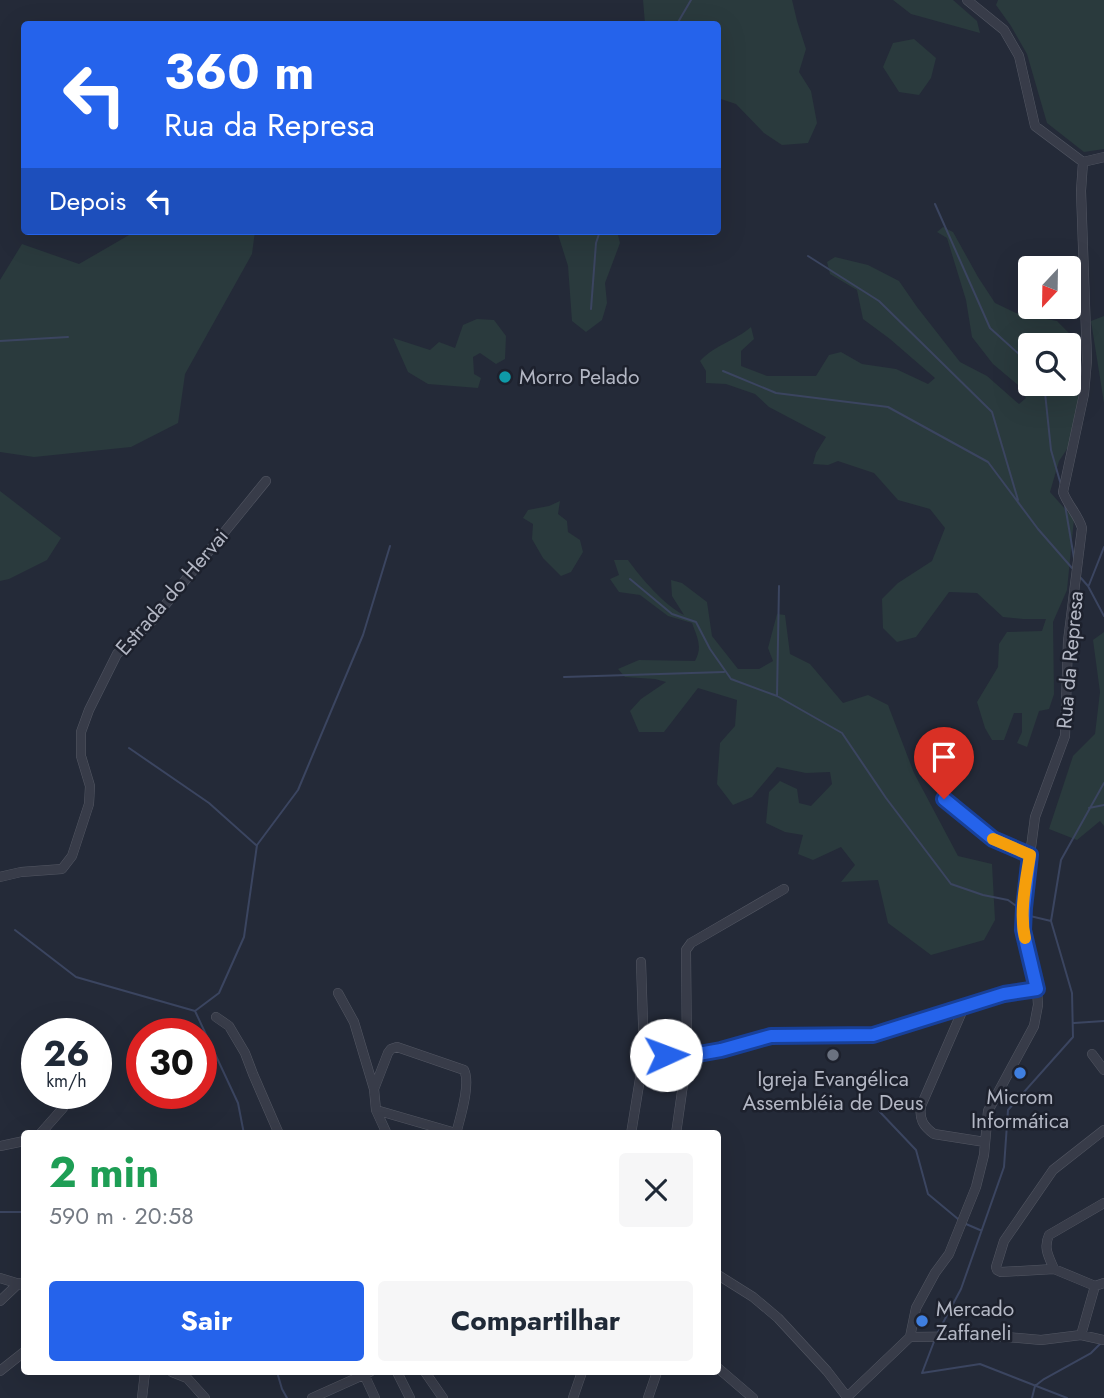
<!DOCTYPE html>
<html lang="pt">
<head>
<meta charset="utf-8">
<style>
	:root { --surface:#fff; --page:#f6f6f7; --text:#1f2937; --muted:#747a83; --accent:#2563eb }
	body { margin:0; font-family:Jost,sans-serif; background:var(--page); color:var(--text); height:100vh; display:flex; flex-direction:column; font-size:26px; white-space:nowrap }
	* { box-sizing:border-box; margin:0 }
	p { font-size:23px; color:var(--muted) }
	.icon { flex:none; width:38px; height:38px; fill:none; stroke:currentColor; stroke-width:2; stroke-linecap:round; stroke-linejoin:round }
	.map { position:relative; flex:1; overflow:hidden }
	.drawer { position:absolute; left:21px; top:1130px; width:700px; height:245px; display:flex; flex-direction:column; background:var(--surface); border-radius:7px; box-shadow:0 7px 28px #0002 }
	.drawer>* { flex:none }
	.hud { position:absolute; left:21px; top:21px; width:700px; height:214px; border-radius:7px; box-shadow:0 7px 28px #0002; background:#2563eb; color:#fff; overflow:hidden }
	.needle { width:46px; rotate:202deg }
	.tools { position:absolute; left:1018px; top:256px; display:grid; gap:14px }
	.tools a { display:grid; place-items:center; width:63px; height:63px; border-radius:7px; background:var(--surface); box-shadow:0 7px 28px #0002; font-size:35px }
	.speed { position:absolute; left:21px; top:1018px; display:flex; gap:14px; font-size:35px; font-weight:700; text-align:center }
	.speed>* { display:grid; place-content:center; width:91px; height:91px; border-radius:50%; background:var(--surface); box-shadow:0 7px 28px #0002; line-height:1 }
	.speed small { font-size:18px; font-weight:400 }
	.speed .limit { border:10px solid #d22; background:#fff; color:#111 }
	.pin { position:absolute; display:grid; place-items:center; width:60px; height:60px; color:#fff; margin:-72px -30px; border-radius:50% 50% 50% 0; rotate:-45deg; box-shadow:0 0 7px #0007 }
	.pin .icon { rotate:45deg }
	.me { position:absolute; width:77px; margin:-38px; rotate:88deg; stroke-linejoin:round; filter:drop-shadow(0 0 5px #0008) }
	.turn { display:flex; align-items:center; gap:24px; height:147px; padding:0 28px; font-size:32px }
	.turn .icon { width:91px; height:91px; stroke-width:2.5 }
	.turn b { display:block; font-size:49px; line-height:60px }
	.then { display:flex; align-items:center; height:66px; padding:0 28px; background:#0003; gap:14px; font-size:26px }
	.round { display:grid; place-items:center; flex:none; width:74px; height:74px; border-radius:7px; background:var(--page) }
	.head { display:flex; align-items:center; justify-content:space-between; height:119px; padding:0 28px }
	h1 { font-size:42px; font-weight:700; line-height:52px; color:#1e9e55 }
	.cta { display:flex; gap:14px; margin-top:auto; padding:14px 28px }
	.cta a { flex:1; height:80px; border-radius:7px; background:var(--accent); color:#fff; font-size:28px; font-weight:700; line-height:80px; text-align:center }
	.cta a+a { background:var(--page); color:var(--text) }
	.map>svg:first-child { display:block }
	.green { fill:#2a3a3d; fill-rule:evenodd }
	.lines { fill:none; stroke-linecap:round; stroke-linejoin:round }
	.stream { stroke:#3b4560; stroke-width:2 }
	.minor-casing { stroke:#535763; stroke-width:10 }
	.minor { stroke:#383c49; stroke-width:9 }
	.route-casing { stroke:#184099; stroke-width:18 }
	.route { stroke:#2563eb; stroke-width:12 }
	.slow { stroke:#f59e0b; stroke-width:12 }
	.culture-dot { fill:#0f9aa8; stroke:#1d212d; stroke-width:2.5 }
	.worship-dot { fill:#6b7280; stroke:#1d212d; stroke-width:2.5 }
	.shop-dot { fill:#3f7fe0; stroke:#1d212d; stroke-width:2.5 }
	.labels { text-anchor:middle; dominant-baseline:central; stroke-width:5; stroke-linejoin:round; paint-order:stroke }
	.poi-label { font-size:21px; fill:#b3b7c4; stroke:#1d212d; text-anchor:start }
	.street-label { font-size:21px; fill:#b3b7c4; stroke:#1d212d }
</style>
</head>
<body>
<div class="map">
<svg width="1104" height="1398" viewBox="0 0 1104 1398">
	<rect width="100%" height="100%" fill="#242a38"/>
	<!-- green -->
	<path class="green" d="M643,0H792L797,21L806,49L799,72L811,91L817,123L808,143L782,145L764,133L736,104L718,98V24H645Z
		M893,0H953L977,21L980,33L911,14Z
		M998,0H1104V149L1084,152L1047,123L1027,54L1011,26L996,5Z
		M914,39L936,58L931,78L919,95L899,92L883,67L893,43Z
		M943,227L953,232L978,277L995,303L1016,313L1057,321L1072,336L1079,401L1075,437L1059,461L1050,492L1074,519L1067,590L1053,622L1054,694L1049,709L1039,711L1027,747L1017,743L1022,732V713H1014L1004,740H992L985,728L977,702L998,667L999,644L1007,632L1042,631L1046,619H1023L1003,617L977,593L949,592L916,637L897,642L883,628L882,599L898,583L932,561L945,528L930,509L898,500L874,473L838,461L828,465L813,464L816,453L826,437L769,407L755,394L726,384L706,383V371L700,361C716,344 735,341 751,327L754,339L741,351V366L767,376H816L829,355L841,352L862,364L896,369L928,384L935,378L890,339L863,319L857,290L830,274L827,262L835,257L868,265L899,281L917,307L960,362L987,376L1019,404L1026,398L1018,385L993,364L972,337L966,300L947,238L937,232ZM1031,345H1069V383H1031Z
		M136,231H255L252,254L185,374L178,423L131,447L34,457L0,452V280L22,244L79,264Z
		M557,231H617L620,243L605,283L607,303L602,320L586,332L572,321L568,266Z
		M1104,316V403L1091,321Z
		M477,319L494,320L506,336L505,359L496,364L480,353L473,357L474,374L481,378L478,388L428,384L408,372L393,338L430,350L439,342L455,348L463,325Z
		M0,491L61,538L47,560L9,579L0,581Z
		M560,501L558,514L567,521L568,532L580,540L583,552L571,572L561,576L543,558L532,539L533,524L523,518L528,510L549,506Z
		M614,560H628C641,578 664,605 684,615L672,596L671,580L682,583L707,602L712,636L738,669H759L773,661L768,648L777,614L785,615L790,654L810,664L843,703L868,695L888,705L914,773L958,856L992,864L995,920L984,940L931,955L888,923L878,880L841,882L855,865L841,847L813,860L798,854L803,835L785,832L766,823L769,792L780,781L797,789L799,803L811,806L832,784L830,772L806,773L777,767L752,797L733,805L717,784L720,743L735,726L737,700L698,688L664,732H639L630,711L641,699L666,682L655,679L625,677L618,669L639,660L695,661C703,647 697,637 692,623L668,616L640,595L619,592L610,579L619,575Z
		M1104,632V826L1100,821L1077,840L1049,829L1073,756L1095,734L1100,692L1093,640Z"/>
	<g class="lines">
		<!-- stream -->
		<path class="stream" d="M677,24L691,0
			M935,204L990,328L1031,365
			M808,256L879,301L992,412L1018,500
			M591,309L596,243L600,231
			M0,341L68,337
			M723,371L776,393L888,407L988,462L1038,529L1072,568
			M1044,383L1051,450L1061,485
			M1065,505L1074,558
			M1080,577L1088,586L1104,616
			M630,579L672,614L696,622L710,649L731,679L777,696L842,733L886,798L951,884L983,895L1008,900L1019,908
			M1089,585L1104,547
			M564,677L724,672
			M777,696L779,586
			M129,748L209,803L256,845
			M1089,808L1104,805
			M1026,914L1030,916L1051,921
			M15,930L76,977L195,1011
			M1074,1023L1104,1021
			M879,1111L916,1150L928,1194L958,1219
			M244,1134L238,1103L195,1011L219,993L244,937L257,845L298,790L363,635L390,546
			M0,1212H24
			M966,1224L980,1230
			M937,1334L961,1289L1004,1167L1008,1110L1073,1037L1072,993L1051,921L1061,860L1104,783
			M935,1339L922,1373L980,1364L1067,1398
			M277,1372L282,1389L287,1398
			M1032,1398L1035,1386L1044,1379L1091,1353L1101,1343"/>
		<defs>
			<path id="minor" d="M967,0L1004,30L1019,56L1035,126L1083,162
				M1083,162L1104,157
				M944,799L993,839L1030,854
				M0,877L21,872L62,869L72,856L89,804L90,786L81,756V732L89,710L117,654L152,621L266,481
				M338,993L354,1022L374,1089L376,1110L387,1134
				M964,1007L921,1106C919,1119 923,1126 934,1134L985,1142
				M216,1017L229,1026L245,1053L253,1074L279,1134
				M644,1054L687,1056L721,1050L771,1036L873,1035L1004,994L1037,989
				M1092,1054L1104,1070
				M374,1089L388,1053L391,1049L397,1047L464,1070C471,1084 460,1118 456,1134
				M376,1110L459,1134
				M40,1134L63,1108L68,1094
				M631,1134L644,1054L641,962
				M676,1134L687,1056L686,950L691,943L784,889
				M0,1146L24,1141
				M1054,1269C1049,1257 1043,1248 1049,1235L1104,1203
				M718,1275L753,1297L778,1318L827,1371L847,1397
				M0,1278L23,1285
				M1095,1286L1054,1269L1001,1272L997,1270L996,1267L1004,1241L1053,1170L1104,1130
				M0,1301L19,1283
				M1081,1335L1095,1286L1104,1283
				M910,1337L995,1336L1041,1340L1081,1335L1104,1340
				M718,1368L753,1398
				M0,1371L24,1352
				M172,1372L187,1378L205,1398
				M363,1372L375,1398
				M397,1372L410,1398
				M425,1372L443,1398
				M142,1398L145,1372
				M312,1398L370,1372
				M573,1398L582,1372
				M648,1398L657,1372
				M846,1398L910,1337L916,1308L935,1273L949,1254L976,1187L984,1155L988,1111L1034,1026L1038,1005L1037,989L1023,930V908L1035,817L1065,736L1068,641L1082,528C1078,514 1068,506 1063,492L1084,394L1087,360L1081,191L1083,162"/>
		</defs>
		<!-- minor casing -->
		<use href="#minor" class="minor-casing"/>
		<!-- minor -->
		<use href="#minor" class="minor"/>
	</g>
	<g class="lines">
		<defs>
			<path id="route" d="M666,1055L687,1056L721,1050L771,1036L873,1035L1004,994L1037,989L1023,930L1024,908L1030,855L993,839L944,799"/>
		</defs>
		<!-- route casing -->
		<use href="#route" class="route-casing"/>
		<!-- route -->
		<use href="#route" class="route"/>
		<!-- slow -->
		<path class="slow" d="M993,839L1030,855C1026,881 1019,912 1025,938"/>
	</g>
	<!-- markers -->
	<circle class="culture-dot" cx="505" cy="377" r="7"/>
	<circle class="worship-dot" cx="833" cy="1055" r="7"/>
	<g class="shop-dot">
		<circle cx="1020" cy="1073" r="7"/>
		<circle cx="922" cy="1321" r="7"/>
	</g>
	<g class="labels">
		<!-- poi labels -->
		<g class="poi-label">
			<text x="519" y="377">Morro Pelado</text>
			<text x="833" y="1079" text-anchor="middle">Igreja Evangélica<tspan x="833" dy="24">Assembléia de Deus</tspan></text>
			<text x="1020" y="1097" text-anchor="middle">Microm<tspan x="1020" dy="24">Informática</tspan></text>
			<text x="936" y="1309">Mercado<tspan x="936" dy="24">Zaffaneli</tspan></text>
		</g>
		<!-- street labels -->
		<g class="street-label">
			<text transform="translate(172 592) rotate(-49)">Estrada do Hervai</text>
			<text transform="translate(1070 660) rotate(-85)">Rua da Represa</text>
		</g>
	</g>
</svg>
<div class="tools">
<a><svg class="needle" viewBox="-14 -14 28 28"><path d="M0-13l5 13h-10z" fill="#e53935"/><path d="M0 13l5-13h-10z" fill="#747a83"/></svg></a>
<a><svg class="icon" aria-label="search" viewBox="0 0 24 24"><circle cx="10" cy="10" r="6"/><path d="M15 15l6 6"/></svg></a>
</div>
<div class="speed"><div>26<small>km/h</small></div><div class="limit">30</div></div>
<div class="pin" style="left:944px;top:799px;background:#d93025"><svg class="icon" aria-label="arrive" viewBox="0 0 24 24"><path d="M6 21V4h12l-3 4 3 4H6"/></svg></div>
<svg class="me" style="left:666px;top:1055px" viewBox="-20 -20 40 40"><circle r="19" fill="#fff"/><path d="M0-13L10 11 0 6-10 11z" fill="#2563eb"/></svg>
<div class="hud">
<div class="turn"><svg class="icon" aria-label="left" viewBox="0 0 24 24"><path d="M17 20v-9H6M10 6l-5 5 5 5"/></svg><div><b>360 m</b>Rua da Represa</div></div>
<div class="then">Depois<svg class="icon" aria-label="left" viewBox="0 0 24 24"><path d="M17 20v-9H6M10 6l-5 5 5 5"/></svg></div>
</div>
<section class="drawer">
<div class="head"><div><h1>2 min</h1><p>590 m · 20:58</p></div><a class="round"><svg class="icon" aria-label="close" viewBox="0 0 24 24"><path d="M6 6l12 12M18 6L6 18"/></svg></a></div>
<div class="cta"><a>Sair</a><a>Compartilhar</a></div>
</section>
</div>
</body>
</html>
